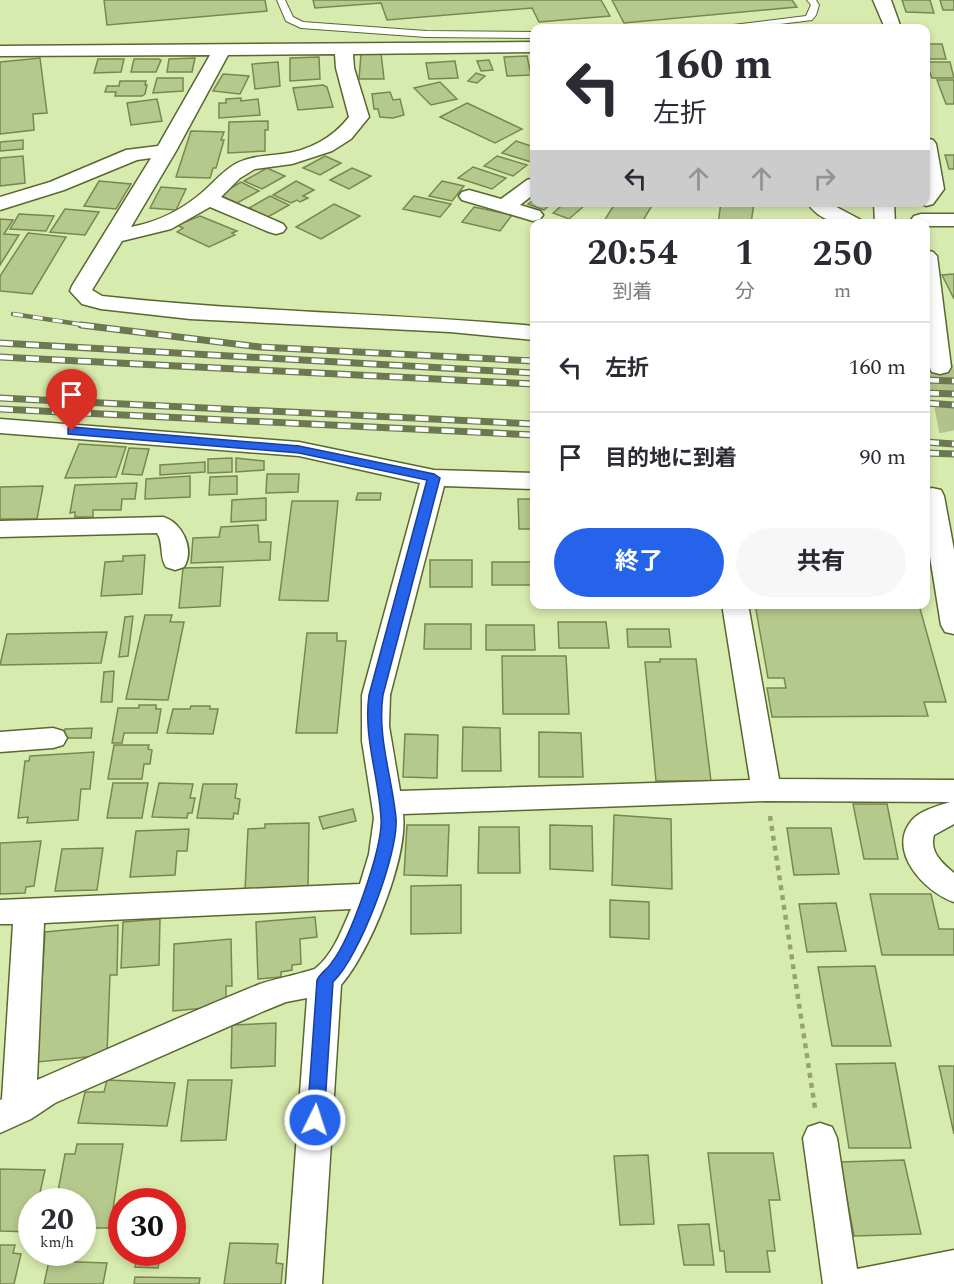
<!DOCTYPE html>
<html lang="ja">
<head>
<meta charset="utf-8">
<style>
	:root { --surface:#fff; --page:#f7f7f7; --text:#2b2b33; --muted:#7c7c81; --line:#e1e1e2; --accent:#2563eb }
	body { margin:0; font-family:Spectral,"Noto Sans JP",serif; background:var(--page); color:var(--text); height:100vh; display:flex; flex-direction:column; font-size:22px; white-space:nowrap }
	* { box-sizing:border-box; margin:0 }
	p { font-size:20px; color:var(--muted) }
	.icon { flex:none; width:33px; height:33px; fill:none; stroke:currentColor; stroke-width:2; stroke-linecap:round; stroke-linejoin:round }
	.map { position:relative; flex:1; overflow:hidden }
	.panel { position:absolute; left:530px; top:219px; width:400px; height:390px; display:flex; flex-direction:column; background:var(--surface); border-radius:12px; box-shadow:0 3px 9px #0003 }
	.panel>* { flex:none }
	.banner { position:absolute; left:530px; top:24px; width:400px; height:183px; border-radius:12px; box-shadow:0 3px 9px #0003; background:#fff; color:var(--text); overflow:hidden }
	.speed { position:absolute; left:18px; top:1188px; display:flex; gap:12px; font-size:30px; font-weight:700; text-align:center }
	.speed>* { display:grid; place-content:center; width:78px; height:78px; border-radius:50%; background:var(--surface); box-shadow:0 3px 9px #0003; line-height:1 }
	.speed small { font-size:15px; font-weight:400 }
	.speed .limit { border:9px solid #d22; background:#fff; color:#111 }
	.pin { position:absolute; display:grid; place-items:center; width:51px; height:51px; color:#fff; margin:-62px -26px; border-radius:50% 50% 50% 0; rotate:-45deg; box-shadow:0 0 6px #0007 }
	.pin .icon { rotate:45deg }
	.me { position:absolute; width:66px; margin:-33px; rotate:4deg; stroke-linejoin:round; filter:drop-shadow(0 0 4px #0008) }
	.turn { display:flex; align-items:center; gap:21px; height:126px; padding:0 24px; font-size:27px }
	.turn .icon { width:78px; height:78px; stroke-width:2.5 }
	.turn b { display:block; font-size:42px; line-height:51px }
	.lanes { display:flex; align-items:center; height:57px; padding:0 24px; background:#0003; justify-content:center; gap:30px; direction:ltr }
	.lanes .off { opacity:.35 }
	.eta { display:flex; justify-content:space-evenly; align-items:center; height:102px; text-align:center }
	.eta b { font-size:36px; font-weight:700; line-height:42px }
	.button { display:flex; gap:12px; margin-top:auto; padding:12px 24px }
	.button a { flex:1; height:69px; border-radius:36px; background:var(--accent); color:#fff; font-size:24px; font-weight:700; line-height:69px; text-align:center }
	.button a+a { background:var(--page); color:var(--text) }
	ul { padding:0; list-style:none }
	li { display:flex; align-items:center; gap:18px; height:90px; padding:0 24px; border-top:2px solid var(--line) }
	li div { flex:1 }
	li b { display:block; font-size:22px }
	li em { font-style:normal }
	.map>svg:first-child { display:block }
	.building { fill:#b6c98d; stroke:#77884f; stroke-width:1.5 }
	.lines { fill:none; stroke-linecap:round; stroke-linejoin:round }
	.minor-tunnel { stroke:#b2c28d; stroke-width:26; stroke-dasharray:26 13; stroke-linecap:butt }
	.service-casing { stroke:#58682f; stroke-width:2 }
	.minor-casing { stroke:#58682f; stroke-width:3 }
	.path { stroke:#95a373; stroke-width:4.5; stroke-dasharray:5 5; stroke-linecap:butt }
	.service { fill:#fff; fill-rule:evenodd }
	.minor { fill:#fff; fill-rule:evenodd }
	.rail-far1-casing { stroke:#6c7850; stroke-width:4.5 }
	.rail-casing { stroke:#6c7850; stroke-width:7 }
	.rail-far1 { stroke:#fff; stroke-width:3; stroke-dasharray:10; stroke-linecap:butt }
	.rail { stroke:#fff; stroke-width:4.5; stroke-dasharray:13; stroke-linecap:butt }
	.route { fill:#2563eb; stroke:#184099; stroke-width:1.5 }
</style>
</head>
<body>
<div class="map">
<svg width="954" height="1284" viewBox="0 0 954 1284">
	<rect width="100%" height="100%" fill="#d8ebae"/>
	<!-- building -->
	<path class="building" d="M104,0H265L267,11L107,25Z
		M313,0H601L610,16L539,22L532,8L387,20L381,3L315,8Z
		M612,0H792L797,7L624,23Z
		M902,0H930L934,13L906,12Z
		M940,0H954V10H943Z
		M926,44H942L946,59H926Z
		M381,53L384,79H359L361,54Z
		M527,56L531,75L507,76L504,57Z
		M319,57L320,79L290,81V58Z
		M40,58L47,113L33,114L34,130L0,134V62Z
		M195,58L192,72H167L169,59Z
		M98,59H124L121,72L94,73Z
		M134,59H159L161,60L156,72H131Z
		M489,60L493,70L481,71L477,61Z
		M455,61L458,78L429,79L426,63Z
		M278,62L280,86L255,89L252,64Z
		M926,62H950L954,78H932Z
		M476,73L485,76L477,83L468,81Z
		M223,74L249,76L240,94L213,91Z
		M157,78H183V91L153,93Z
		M937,80H954V104H946Z
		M120,81H146L145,85H147L145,94L142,96H115L116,92H105L107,86H119Z
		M440,82L457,99L431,105L414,88Z
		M323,85L327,87L333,107L298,110L293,88Z
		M390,92L393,100L400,99L404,115L393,118L380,117L378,109H374L372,94Z
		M241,98V101L258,99L260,115L219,118V103H226V99Z
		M157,99L162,121L131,125L127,103Z
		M467,103L522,129L495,143L440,117Z
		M268,121V130H265V151L228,153L229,122Z
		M191,131L224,132L221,140H224L216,168H213L210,178L176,177Z
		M23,140V149L0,151V142Z
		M516,141L534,147V160L531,162L502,153Z
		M945,155H954V169H949Z
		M23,156L25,183L0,186V158Z
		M325,156L341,163L320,175L303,168Z
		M497,156L527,165L513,176L484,166Z
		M473,167L506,178L492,189L458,178Z
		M267,168L285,176L262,189L244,181Z
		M352,168L371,176L349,189L330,180Z
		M99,181L131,184L116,209L84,206Z
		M296,181L314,190L303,196L308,198L300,202L297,200L291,203L273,195Z
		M442,181L464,186L452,201L429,196Z
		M241,182L259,191L237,203L219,195Z
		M161,187L186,189L176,210L150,208Z
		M270,196L289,205L268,217L249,208Z
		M414,196L451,204L440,217L403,209Z
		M534,200V202H553L544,210L528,204Z
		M566,202H578L585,205L569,219L553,213Z
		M616,202H654L641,224H602Z
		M721,202H754L751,224H718Z
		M334,204L360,216L321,239L296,227Z
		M474,207L512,215L500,231L462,222Z
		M65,209L99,212L85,235L50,232Z
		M19,214L54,216L46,231L10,229Z
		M200,216L237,231L232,233L235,235L209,247L177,232L183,228L177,225Z
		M0,219L13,220L4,234L19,235L0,265Z
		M28,233L66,237L32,294L0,291V276Z
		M954,274V299L942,275Z
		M79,444L126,447L116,477L65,478Z
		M129,448L149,449L142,475L122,474Z
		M232,458V472L208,473V459Z
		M236,458L264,461V470L236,472Z
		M205,462V472L160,475V465Z
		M267,474H299L298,492L266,493Z
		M190,476V497L145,499L146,479Z
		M237,476V494L209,495L210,477Z
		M137,483L135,499H122L121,510H93V517H75V512L70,513L75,485Z
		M43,486L37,519H0V487Z
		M358,493H381L380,500H356Z
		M266,498V520L231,522L232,500Z
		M518,499H534V529H519Z
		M292,501H338L328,601L279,600Z
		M258,525L259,542H271L270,560L191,563L193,538L219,537L221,527Z
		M145,555L142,594L101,596L105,562L123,561V556Z
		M430,560H472V587H430Z
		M492,562H534V585H492Z
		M223,567L220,606L179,608L183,568Z
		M755,604L919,605L946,702H924L928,716L772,717L767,688H786L784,678H768Z
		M145,615H172L170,622H184L168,700L126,699Z
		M133,616L128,656L119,657L125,617Z
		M558,622H606L609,648H559Z
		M425,624H471V649H424Z
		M486,625H534L535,650H486Z
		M627,629H669L671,647H628Z
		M107,632L101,663L0,665L7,634Z
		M307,633H337V641H346L337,733H296Z
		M502,656H566L569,714H503Z
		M660,659H696L711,781H656L645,662H660Z
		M114,671L112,702H101L104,672Z
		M139,705H156V709H161L157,733H124L122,743H112L118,708H139Z
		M191,706H210V709H218L213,734L167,733L173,709H190Z
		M463,727L500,728L501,771H462Z
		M92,728L91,738H63L65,729Z
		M539,732L581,733L583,777H539Z
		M405,734L438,735L437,778L403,777Z
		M114,745H149L148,749L152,750L150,764H144L142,779H108Z
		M94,752L90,789H81L78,820L27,823L28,817L18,818L25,761H29L30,756Z
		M113,783H148L142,818H107Z
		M159,783L193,784L190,798H195L192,813H188L187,818L152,817Z
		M203,784H237L235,798L240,799L238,814L234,813L233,819L197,818Z
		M853,804H887L898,859H864Z
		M353,809L356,821L323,829L319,817Z
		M614,815L671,819L672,889L612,885Z
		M309,823L308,887L245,890L248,829L265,828V824Z
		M407,825H449L447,876L404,875Z
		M550,825L592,826L593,871L550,869Z
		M479,827H519L520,873H478Z
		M787,828H831L839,874L794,875Z
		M189,829L187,851H177L175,875L130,877L136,831Z
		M41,841L34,886L26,887L25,893L0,894V843Z
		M103,848L97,890L55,891L62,849Z
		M461,885V933L411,934V886Z
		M870,894H931L939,929H954V955H882Z
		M610,900L649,902V939L610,937Z
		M836,903L846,951L807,952L799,904Z
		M315,917L317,937L300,939L301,964L292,965V970L281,972V977L258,979L256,922Z
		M160,919L159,965L121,968L123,922Z
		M118,925L117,975H110L107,1055L37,1062L45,932Z
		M231,939L232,986H226V1006L173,1011L174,944Z
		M875,966L891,1046H832L818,967Z
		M276,1023L275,1066L231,1068L232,1025Z
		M895,1063L911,1148H849L836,1064Z
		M939,1066H954V1134Z
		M107,1080L175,1083L167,1126L78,1123L85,1092H104Z
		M188,1080H232L226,1140L181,1141Z
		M77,1144H123L110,1228H92L90,1239H82V1202H56L65,1154H75Z
		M708,1153H773L780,1200H769L775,1251H767L770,1272H726L724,1251H720Z
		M648,1155L654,1224L620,1225L614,1156Z
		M904,1160L921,1234L854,1236L840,1162Z
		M0,1169L45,1170L38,1202H32L31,1232L0,1231Z
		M709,1224L714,1265H684L678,1225Z
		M230,1243L278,1244L276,1263L283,1264L281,1284H224Z
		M0,1245H15L13,1253L21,1254L14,1284H0Z
		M138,1252H161L158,1268L135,1267Z
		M49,1261L107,1263L103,1284H44Z
		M135,1277L200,1278L199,1284H134Z"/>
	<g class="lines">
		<!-- minor-tunnel -->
		<path class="minor-tunnel" d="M940,367L954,441"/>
		<defs>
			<path id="service" d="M277,0H285L293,17L303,22L426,31L534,32V38L426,37L301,28L286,21Z
				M807,0H816L819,5L816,15L812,20L749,28H729L733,25L806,16L811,5Z"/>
			<path id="minor" d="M873,0H891L901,28H885Z
				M534,42V52L353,54L354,68L369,117L351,139L332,151L292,164L255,169L240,178L221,197L283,224L286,228L283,232L276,234L269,232L210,207L171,229L122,241L92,290L102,296C246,312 390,313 534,326V340L450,332L190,319L101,309L82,304L70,291L72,286L151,158L137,160L64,190L0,210V197L50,182L126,150L158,146L210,55L0,56V46ZM335,54L336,68L349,117C333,138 308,151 282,154C267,156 251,156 237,163C224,170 215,181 205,190C184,209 158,222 131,227L176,151L228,55Z
				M926,138L933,140L936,144L944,189L933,204L926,206L918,202H926Z
				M534,178V194L520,205L540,211L543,215L540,219L533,221L462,200L459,196L462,192L469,190L501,199L527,180Z
				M807,202H827L861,220L864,224C843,224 819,223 807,202Z
				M874,202H894L895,224H875Z
				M921,214H954V226H926V224H913L911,220L914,216Z
				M926,250L933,252L937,256L951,367L948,372L940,374L932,372C922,357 924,270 926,250Z
				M0,419L299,442L434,470L534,473V489L444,486L390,695L389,726L400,791L750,780L722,604H748L779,779L954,780V824L934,835C929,852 942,863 954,873V902C924,892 886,850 912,820C921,810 938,806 950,802L766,801L403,814C408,858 370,952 341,985L322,1284H286L307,998L286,1002L264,1011L55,1103L31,1119L0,1133V1100L2,1099L13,924H0V900L360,884L369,854L374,818L362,741V695L420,483L299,456L0,433ZM351,909C342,929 334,953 316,968C313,971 270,980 260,984C185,1014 111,1048 37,1080L44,923Z
				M932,488L941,490L944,496L954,550V634L945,632L941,625L926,532V490Z
				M163,517C182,522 195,549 184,567L175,570L166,567C159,557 164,543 157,533L0,537V521Z
				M53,728L63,731L67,738L63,745L53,748L0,752V732Z
				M820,1123L832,1127L837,1138L857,1269L954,1250V1284H823L803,1138L808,1127Z"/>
		</defs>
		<!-- service casing -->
		<use href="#service" class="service-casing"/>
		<!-- minor casing -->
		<use href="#minor" class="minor-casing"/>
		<!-- path -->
		<path class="path" d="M770,816L815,1108"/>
		<!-- service -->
		<use href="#service" class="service"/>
		<!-- minor -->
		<use href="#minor" class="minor"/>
		<defs>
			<path id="rail-far1" d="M13,314L91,326"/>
			<path id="rail" d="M81,325L260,347L534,361
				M0,343L534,373
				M0,357L534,384
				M926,380L954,381
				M926,393L954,394
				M0,398L534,424
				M926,403L954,405
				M0,409L534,435
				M926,442L954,444
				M926,453L954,454"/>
		</defs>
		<!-- rail-far1 casing -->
		<use href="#rail-far1" class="rail-far1-casing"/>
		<!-- rail casing -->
		<use href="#rail" class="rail-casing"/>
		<!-- rail-far1 -->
		<use href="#rail-far1" class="rail-far1"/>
		<!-- rail -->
		<use href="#rail" class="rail"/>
	</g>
	<!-- route -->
	<path class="route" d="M72,427L299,446L434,474L440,478L383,695C377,736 392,777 396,818C399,853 359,958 333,982L324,1120L322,1125L315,1128L309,1125L307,1120L317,980C321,972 328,969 332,962C350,940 383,847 381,819C379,777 363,737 369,695L427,480L299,453L68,434V428Z"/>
</svg>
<div class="speed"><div>20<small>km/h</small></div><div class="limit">30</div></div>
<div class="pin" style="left:72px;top:431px;background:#d93025"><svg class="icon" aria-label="arrive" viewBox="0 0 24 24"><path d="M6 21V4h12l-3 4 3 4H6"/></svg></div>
<svg class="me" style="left:315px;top:1120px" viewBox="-20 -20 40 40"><circle r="17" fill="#2563eb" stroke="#fff" stroke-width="3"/><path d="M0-11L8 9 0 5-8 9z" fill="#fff"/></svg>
<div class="banner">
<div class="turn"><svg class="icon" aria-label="left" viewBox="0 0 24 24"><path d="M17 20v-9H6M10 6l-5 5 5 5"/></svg><div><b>160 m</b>左折</div></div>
<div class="lanes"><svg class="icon" aria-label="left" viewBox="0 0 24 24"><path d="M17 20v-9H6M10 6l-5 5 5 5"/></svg><svg class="icon off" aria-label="ahead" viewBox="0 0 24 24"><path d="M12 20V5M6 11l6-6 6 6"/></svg><svg class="icon off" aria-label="ahead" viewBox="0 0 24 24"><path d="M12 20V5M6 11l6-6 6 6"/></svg><svg class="icon off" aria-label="right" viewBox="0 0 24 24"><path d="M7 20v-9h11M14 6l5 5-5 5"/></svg></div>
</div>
<section class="panel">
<div class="eta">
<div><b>20:54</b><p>到着</p></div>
<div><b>1</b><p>分</p></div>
<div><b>250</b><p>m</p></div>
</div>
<ul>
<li><svg class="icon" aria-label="left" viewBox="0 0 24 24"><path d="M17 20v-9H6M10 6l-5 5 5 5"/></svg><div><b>左折</b></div><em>160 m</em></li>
<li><svg class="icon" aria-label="arrive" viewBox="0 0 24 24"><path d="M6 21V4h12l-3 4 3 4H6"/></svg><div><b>目的地に到着</b></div><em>90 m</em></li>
</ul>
<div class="button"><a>終了</a><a>共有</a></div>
</section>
</div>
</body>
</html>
